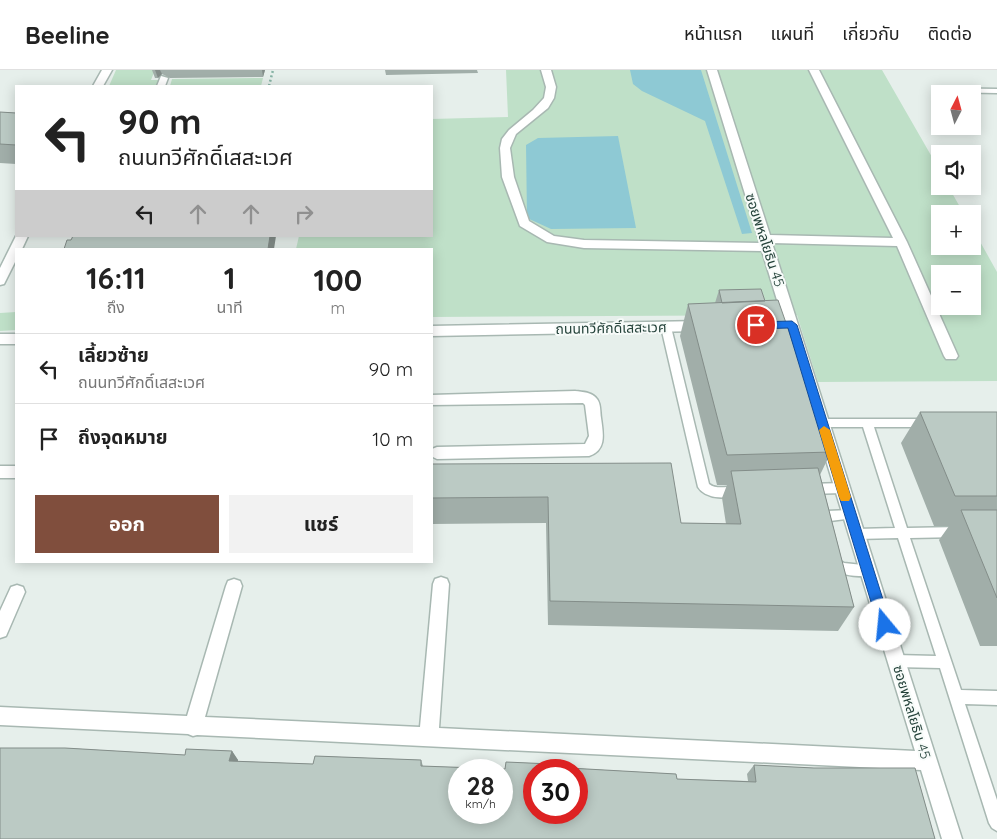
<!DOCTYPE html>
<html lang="th">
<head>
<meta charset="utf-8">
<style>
	:root { --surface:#fff; --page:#f2f2f2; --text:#222; --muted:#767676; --line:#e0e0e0; --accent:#804e3d }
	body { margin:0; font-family:Quicksand,"Noto Sans Thai",sans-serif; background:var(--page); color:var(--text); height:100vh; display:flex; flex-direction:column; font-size:19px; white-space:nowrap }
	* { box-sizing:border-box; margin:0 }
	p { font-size:16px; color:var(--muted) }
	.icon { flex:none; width:28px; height:28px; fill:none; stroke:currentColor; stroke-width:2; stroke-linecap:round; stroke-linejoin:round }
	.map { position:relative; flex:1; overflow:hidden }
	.details { position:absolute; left:15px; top:178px; width:418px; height:315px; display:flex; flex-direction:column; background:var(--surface); border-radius:0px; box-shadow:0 2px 12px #0003 }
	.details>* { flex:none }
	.guide { position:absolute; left:15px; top:15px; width:418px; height:152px; border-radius:0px; box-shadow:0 2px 12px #0003; background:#fff; color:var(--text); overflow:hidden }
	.needle { width:32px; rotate:6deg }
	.tools { position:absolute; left:931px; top:15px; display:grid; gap:10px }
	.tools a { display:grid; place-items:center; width:50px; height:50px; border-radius:0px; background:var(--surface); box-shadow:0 2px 12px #0003; font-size:25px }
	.speed { position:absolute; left:448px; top:689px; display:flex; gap:10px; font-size:25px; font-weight:700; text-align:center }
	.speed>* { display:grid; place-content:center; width:65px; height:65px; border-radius:50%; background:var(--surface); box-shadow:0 2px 12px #0003; line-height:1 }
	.speed small { font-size:12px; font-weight:400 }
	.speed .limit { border:8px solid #d22; background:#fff; color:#111 }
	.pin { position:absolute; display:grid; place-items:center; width:42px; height:42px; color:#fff; margin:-21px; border:2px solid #fff; border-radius:50%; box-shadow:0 1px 5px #0007 }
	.me { position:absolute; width:55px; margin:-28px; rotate:343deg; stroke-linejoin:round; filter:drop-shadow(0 0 4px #0008) }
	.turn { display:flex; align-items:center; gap:18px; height:105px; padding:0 20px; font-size:22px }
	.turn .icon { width:65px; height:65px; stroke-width:2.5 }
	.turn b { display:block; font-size:35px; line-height:42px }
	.lanes { display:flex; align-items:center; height:48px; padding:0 20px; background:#0003; justify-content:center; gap:25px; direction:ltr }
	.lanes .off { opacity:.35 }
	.eta { display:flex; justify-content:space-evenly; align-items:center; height:85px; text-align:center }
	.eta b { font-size:30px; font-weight:700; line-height:35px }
	.cta { display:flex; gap:10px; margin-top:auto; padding:10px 20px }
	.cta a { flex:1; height:58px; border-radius:0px; background:var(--accent); color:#fff; font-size:20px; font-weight:700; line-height:58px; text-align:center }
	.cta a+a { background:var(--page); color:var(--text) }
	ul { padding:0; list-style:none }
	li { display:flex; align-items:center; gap:15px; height:70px; padding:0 20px; border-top:1px solid var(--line) }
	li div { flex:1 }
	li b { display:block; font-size:19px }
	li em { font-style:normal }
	header { display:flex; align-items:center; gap:30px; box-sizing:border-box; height:70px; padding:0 25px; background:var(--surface); border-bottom:1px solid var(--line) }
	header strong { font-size:24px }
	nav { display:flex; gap:28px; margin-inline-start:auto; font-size:18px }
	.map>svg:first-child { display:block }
	.green { fill:#bfe0c8; fill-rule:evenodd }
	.water { fill:#8ec9d4 }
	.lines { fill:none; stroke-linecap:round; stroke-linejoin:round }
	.lane-casing { stroke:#a8b8b2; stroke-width:3 }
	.street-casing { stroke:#a8b8b2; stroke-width:3 }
	.path { stroke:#86b3a5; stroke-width:2.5; stroke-dasharray:2 2.5; stroke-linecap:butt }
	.lane { fill:#fff; fill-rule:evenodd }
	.street { fill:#fff; fill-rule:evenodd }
	.wall { fill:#a1aea9; fill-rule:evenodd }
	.shaded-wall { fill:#838d89 }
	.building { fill:#bbcac4; stroke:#838d89; fill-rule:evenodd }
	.route { fill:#1a73e8; stroke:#114b97 }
	.slow { fill:#f59e0b }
	.labels { text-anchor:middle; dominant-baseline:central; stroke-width:4; stroke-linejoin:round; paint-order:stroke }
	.street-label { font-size:14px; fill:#24423a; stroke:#f7fbf9 }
</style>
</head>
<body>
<header>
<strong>Beeline</strong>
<nav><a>หน้าแรก</a><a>แผนที่</a><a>เกี่ยวกับ</a><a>ติดต่อ</a></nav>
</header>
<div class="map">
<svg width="997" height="769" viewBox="0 0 997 769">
	<rect width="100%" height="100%" fill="#e6efeb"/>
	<!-- green -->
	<path class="green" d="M116,0H155L151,10H161L158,16H109Z
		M506,0H882L940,101V116H948L964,144H940V176H972L973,159L997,202V311L818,312L797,245L431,247V179H296L299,166H431V49L508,47ZM940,204H972V236H940Z
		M263,8L261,16H170L172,9Z
		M16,242V260L0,261V243Z"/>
	<!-- water -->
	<path class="water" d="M630,0H701L752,163L742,164L705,51L642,21L633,14Z
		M618,66L636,158L551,159L527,148L526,75L538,68Z"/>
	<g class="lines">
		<defs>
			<path id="lane" d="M161,6L168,8L165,16H157Z
				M936,18L997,19V23L939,22H936Z
				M666,254L671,257L709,414C718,421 732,414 742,418L744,421L742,424C729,429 706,430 698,417L661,257Z
				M822,349H928L933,353L928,357H874L907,458L960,457L964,458L966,462L964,466L960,467L910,468L961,620L997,621V635L965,634L997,730V761L992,758L989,753L940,598L896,597L891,595L889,591L891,587L896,585L936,586L898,468L857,469L853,468L851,464L853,460L857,459L895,458L863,357H822L817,353Z
				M842,413L846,415L848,418L846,421L842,423L809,424L805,422L803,419L805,416L809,414Z
				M850,440L854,442L856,445L854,448L830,451L828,457L824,458L820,457L817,448L819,444L827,441Z
				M832,486L844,493L872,496L874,500L872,504C859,509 833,505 826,491L828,487Z"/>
			<path id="street" d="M102,0H112L103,16H93Z
				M541,0H551L556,17L554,28L548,38L516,64L510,78L514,107L529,151L554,166L584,170L760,173L707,0H717L770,165L893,168L809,0H819L907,172L958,286L956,289H946L944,286L897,176L772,173L962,769H942L921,700L197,665L193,666L188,664L0,655V637L187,646L226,516L228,511L234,509L240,511L242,516L205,647L420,657L433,514L435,509L441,507L447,509L449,514L439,658L915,681L762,181L584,178L547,172L520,156L502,107L500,78L502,69L509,60L533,40L544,28L546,17Z
				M16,166H28L22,179H16V190L4,214L0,215V198Z
				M702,251L707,253L709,256L707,259L702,261L431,266V256Z
				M0,264H16V274H0Z
				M575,321C583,322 592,322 597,329C601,334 600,342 601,348C603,363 607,380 589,386L437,389L431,386L432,379L437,377L585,374L589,366L585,335L583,333L431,335V325Z
				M0,396H16V408H0Z
				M17,515L23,517L25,522L6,566L0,568V541L11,517Z"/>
		</defs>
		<!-- lane casing -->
		<use href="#lane" class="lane-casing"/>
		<!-- street casing -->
		<use href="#street" class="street-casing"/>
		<!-- path -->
		<path class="path" d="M269,16L273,0"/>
		<!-- lane -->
		<use href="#lane" class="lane"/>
		<!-- street -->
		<use href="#street" class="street"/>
	</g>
	<!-- wall -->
	<path class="wall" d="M152,0H265L263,7L170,8L162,4L158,8H155Z
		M385,0H477L478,3L386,5Z
		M0,42L16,43V94L0,93Z
		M719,220L765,231L831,382L820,405L854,537L838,561L548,555L546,453L431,454V394L681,453L726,454L722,428L727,415H717L680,266L688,234L715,233Z
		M920,342H997V576H980L939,470L949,456H934L901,373Z
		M0,678H65L185,685L186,679L232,681L238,690V691L313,694L315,686L421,690L423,696L505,699L506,692L551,694V697L676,704L677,709L748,711L747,704L754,695L814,698H915L935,769H0ZM459,700H501V742H459ZM534,700H576V742H534Z"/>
	<!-- shaded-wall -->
	<path class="shaded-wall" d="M155,0H160L162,4L158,8Z
		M262,0H265L263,7Z
		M265,166H276L274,179H268Z
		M232,681L238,690L236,700L229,691Z"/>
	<!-- building -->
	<path class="building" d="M0,42L16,43V75L0,74Z
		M73,166H270L268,179H64L67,170H71Z
		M761,219L765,231L722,233L719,220Z
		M778,230L831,382L727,385L688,234Z
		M920,342H997V426H955Z
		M671,393L681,453L741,454L731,401L818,398L854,537L550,531L548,427L431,428V394Z
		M961,440H997V528Z
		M0,678H65L185,685L186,679L232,681L229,691L313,694L315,686L421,690V696L505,699L506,692L551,694V697L676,704L677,709L756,712L754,695L814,698H915L935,769H0ZM459,700H501V742H459ZM534,700H576V742H534Z"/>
	<!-- route -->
	<path class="route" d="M792,251L797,255L891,555L889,559L885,561L880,559L878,555L788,258L756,259L750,255L756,252Z"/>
	<!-- slow -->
	<path class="slow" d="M824,356L830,360L851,427L849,431H841L839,427L819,360Z"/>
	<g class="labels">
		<!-- street labels -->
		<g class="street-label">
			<text transform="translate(765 170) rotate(72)">ซอยพหลโยธิน 45</text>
			<text transform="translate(611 258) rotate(-1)">ถนนทวีศักดิ์เสสะเวศ</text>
			<text transform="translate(912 642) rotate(73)">ซอยพหลโยธิน 45</text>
		</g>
	</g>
</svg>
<div class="tools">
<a><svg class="needle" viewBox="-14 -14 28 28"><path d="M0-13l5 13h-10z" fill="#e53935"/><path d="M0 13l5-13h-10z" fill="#767676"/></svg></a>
<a><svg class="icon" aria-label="sound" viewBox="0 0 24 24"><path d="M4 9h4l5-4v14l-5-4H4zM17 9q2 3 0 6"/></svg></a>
<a>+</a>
<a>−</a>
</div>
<div class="speed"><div>28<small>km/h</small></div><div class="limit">30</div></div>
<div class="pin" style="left:756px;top:255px;background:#d93025"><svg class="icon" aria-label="arrive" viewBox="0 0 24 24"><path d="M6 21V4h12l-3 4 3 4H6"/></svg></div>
<svg class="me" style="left:885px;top:555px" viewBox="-20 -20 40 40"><circle r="19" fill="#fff"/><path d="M0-13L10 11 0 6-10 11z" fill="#1a73e8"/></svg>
<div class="guide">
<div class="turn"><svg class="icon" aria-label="left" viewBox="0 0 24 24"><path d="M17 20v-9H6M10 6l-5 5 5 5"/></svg><div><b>90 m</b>ถนนทวีศักดิ์เสสะเวศ</div></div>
<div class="lanes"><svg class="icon" aria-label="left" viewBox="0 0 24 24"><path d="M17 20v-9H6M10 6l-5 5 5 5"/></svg><svg class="icon off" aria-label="ahead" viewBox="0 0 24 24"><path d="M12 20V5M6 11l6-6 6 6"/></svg><svg class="icon off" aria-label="ahead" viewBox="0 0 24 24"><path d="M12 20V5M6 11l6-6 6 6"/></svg><svg class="icon off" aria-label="right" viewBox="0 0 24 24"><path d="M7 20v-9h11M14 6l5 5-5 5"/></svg></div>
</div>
<section class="details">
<div class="eta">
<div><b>16:11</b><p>ถึง</p></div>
<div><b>1</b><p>นาที</p></div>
<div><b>100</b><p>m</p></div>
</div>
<ul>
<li><svg class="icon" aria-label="left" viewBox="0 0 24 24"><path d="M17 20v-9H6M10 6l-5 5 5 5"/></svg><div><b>เลี้ยวซ้าย</b><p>ถนนทวีศักดิ์เสสะเวศ</p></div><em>90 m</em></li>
<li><svg class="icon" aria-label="arrive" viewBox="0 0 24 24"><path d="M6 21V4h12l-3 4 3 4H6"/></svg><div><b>ถึงจุดหมาย</b></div><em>10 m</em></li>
</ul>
<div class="cta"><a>ออก</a><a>แชร์</a></div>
</section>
</div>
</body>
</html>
